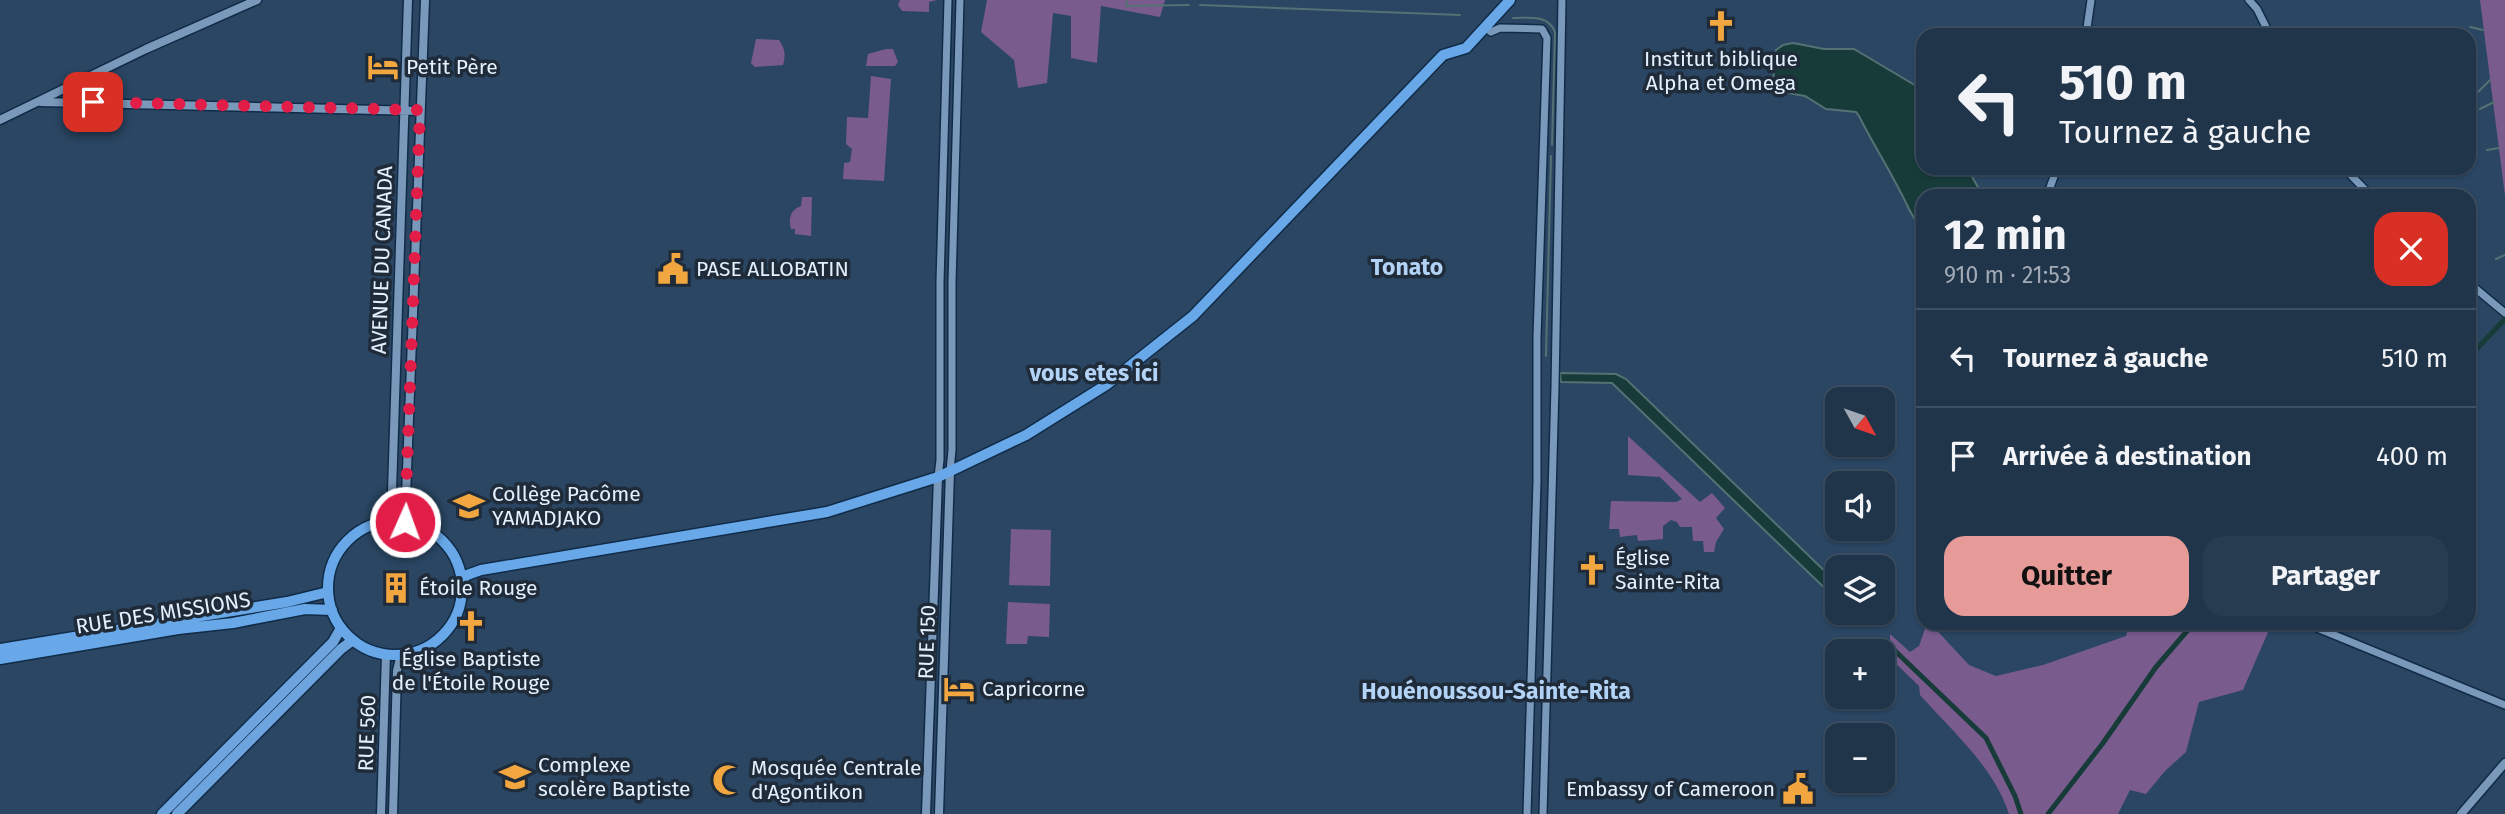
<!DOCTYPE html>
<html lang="fr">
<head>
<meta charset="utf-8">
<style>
	:root { --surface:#20344a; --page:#283c51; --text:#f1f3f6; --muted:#a2aab5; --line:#3d4f62; --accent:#e69b98 }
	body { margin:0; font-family:"Fira Sans",sans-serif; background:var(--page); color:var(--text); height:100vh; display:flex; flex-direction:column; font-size:26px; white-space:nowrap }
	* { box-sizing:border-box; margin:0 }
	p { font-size:23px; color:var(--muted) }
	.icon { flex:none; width:38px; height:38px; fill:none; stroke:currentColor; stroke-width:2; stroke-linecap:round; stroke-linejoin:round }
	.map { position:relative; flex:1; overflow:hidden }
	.side { position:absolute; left:1916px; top:189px; width:560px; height:441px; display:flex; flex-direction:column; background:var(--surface); border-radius:21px; box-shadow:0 2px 5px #0004,0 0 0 2px var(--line) }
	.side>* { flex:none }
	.hud { position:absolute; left:1916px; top:28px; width:560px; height:147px; border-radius:21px; box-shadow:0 2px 5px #0004,0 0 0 2px var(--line); background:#20344a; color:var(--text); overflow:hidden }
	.needle { width:46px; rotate:130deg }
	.controls { position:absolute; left:1825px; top:387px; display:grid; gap:14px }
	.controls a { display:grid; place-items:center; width:70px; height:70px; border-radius:14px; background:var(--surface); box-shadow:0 2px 5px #0004,0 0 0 2px var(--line); font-size:35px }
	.pin { position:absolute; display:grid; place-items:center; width:60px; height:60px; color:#fff; margin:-30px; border-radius:14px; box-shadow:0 4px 10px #0006 }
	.me { position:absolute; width:77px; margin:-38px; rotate:2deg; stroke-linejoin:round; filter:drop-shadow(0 0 5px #0008) }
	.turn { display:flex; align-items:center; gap:24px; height:147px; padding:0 28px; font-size:32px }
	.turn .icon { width:91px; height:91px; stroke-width:2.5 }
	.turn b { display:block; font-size:49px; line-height:60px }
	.round { display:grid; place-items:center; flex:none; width:74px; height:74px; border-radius:21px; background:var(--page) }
	.overview { display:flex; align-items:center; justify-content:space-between; height:119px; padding:0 28px }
	h1 { font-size:42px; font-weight:700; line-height:52px }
	.button { display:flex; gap:14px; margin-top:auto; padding:14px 28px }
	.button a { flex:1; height:80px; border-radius:21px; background:var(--accent); color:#111; font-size:28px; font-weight:700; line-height:80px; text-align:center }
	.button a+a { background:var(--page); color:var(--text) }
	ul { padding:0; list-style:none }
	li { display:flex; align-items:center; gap:21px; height:98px; padding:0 28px; border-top:2px solid var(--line) }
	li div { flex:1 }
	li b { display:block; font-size:26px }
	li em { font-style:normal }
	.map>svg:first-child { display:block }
	.green { fill:#795b8e }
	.water { fill:#173b39; stroke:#547174; stroke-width:2 }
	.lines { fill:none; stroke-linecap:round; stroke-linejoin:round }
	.stream { stroke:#547174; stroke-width:2 }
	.canal { stroke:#173b39; stroke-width:5 }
	.tertiary-casing { stroke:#102b47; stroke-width:10 }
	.secondary-casing { stroke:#102b47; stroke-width:11 }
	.primary-casing { stroke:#102b47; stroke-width:13 }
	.trunk-casing { stroke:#102b47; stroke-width:13 }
	.tertiary { stroke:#7a99ba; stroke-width:7 }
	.secondary { stroke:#7a99ba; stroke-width:8 }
	.primary { stroke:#6da4dd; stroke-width:10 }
	.trunk { stroke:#68a8e8; stroke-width:10 }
	.route { stroke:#e11d48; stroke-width:12; stroke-dasharray:0 21.6 }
	.labels { text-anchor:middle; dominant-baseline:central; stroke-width:7; stroke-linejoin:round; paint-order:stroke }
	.poi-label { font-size:21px; fill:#e3f0ff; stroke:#1f2b39; text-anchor:start }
	.street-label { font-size:21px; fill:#e3f0ff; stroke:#1f2b39 }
	.neighbourhood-label { font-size:23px; font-weight:bold; fill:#b3d3f6; stroke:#1f2b39 }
</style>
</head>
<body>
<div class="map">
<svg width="2505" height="814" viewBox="0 0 2505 814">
	<rect width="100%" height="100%" fill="#2a4663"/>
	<!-- green -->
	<path class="green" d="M900,0H937L929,2V12L902,11L898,5Z
		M987,0H1165L1160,17L1101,6L1097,63L1071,58V16L1053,13L1047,83L1018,88L1014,60L981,32Z
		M2480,0H2505V196Z
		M756,39L779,40C785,49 786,54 783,65L755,67L751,63Z
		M886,49H893L898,62L895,66H866L868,54Z
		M871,76L891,79L884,181L843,179L844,163L850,162L852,149L846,144L847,117L868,118Z
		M802,197H812L811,236L795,234V229H791C788,217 791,210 801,206Z
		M1628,436L1700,502L1712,493L1725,508L1716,518L1724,529L1716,542L1714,552H1704L1703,541H1693L1692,527H1680L1677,522L1671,520L1663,526V539L1638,541L1637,535L1620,537L1619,529H1609L1611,501L1676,502L1682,499L1660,477L1628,475Z
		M1011,529L1051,530L1050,586L1009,585Z
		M1008,602L1050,604L1049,637L1028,636L1027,644H1006Z
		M1927,623H1930L1969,665L1996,676L2043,665L2126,636L2130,623H2272L2243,690L2199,702L2186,752L2165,771L2146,794L2130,790L2118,814H2009C1994,767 1952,731 1920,695L1919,686L1890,658V634L1910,652L1919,646Z"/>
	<!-- water -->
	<path class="water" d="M1793,43L1824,49H1854L1923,90V168H1967L1983,196H1923V302C1907,277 1928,260 1923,236C1920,226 1912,216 1908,207C1893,175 1874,146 1859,116L1856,112L1826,109L1805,96L1782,92L1773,82L1776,50L1783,45Z
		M1560,373L1616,374L1626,379L1837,583V600L1612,383L1561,382Z"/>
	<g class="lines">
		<!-- stream -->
		<path class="stream" d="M1127,0L1126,6L1189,5
			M1200,5L1460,15
			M1513,18C1529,18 1548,14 1555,32L1552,145
			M2470,27L2483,30
			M2478,92L2490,80
			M2480,109L2494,102
			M2487,150L2499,148
			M2496,259L2505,255
			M1546,356L1551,156"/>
		<!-- canal -->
		<path class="canal" d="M2469,357L2505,319
			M1891,647L1986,738L2015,796L2021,814
			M2048,814L2103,743L2156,667L2194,623"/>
		<defs>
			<path id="tertiary" d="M2249,0L2257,9L2270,35
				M1485,27L1491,32L1500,28L1542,29L1547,38L1537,337V481L1527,814
				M2086,35L2091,0
				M2344,168L2371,196
				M2047,196L2057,168
				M2469,283L2505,313
				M950,471L952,450V283L960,0
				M938,477L940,460V282L948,0
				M2305,623L2505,705
				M1543,814L1555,387L1562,0"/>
			<path id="secondary" d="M41,102L420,111
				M0,120L146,49L257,0
				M391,522L408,0
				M405,522L425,0
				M381,814L386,654
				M393,814L397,671L401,654
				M926,814L938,477
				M939,814L950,471
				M2461,814L2505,763"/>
			<path id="primary" d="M162,814L333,642L341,628
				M177,814L341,649L353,640"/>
			<path id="trunk" d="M328 588a67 67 0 1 1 134 0a67 67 0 1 1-134 0Z
				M461,581L467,575L481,570L827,512L938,477L1026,435L1106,385L1193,316L1443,55L1466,48L1510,0
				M0,649L287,602L328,592
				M0,659L178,629L233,623L305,609L332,610"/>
		</defs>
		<!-- tertiary casing -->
		<use href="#tertiary" class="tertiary-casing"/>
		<!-- secondary casing -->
		<use href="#secondary" class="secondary-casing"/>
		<!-- primary casing -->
		<use href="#primary" class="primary-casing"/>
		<!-- trunk casing -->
		<use href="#trunk" class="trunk-casing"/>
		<!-- tertiary -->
		<use href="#tertiary" class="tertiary"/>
		<!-- secondary -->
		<use href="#secondary" class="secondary"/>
		<!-- primary -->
		<use href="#primary" class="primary"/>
		<!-- trunk -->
		<use href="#trunk" class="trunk"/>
	</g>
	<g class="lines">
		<!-- route -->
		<path class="route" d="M93,102L420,110L405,522"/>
	</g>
	<!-- icons -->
	<defs>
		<symbol id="church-bare" viewBox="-9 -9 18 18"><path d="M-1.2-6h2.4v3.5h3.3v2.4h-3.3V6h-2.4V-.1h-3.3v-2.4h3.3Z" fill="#f1a63f" stroke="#1f2b39" stroke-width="2.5" paint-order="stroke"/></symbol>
		<symbol id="hotel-bare" viewBox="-9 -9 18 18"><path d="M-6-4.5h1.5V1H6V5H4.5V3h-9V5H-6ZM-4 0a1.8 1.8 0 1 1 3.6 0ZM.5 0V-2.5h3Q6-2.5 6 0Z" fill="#f1a63f" stroke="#1f2b39" stroke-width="2.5" paint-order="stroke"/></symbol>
		<symbol id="civic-bare" viewBox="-9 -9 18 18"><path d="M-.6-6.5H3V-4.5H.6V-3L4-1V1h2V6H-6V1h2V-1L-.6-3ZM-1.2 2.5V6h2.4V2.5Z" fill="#f1a63f" stroke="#1f2b39" stroke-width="2.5" paint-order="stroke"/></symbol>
		<symbol id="school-bare" viewBox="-9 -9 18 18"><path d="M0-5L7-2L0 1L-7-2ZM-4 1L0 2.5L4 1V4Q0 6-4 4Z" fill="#f1a63f" stroke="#1f2b39" stroke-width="2.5" paint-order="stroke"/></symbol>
		<symbol id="building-bare" viewBox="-9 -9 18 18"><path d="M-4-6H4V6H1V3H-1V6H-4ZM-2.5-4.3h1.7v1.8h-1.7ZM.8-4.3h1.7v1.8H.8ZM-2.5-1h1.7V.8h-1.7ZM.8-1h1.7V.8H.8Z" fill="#f1a63f" stroke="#1f2b39" stroke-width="2.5" paint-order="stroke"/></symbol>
		<symbol id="mosque-bare" viewBox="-9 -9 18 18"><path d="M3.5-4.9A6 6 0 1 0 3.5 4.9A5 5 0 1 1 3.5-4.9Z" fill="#f1a63f" stroke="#1f2b39" stroke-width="2.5" paint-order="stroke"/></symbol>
	</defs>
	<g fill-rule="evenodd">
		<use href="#church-bare" x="1699" y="4" width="44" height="44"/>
		<use href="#hotel-bare" x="361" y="45" width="44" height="44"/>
		<use href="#civic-bare" x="651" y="247" width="44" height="44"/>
		<use href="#school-bare" x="447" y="484" width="44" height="44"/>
		<use href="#church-bare" x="1570" y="548" width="44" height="44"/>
		<use href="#building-bare" x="374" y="566" width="44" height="44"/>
		<use href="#church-bare" x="449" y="604" width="44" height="44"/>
		<use href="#hotel-bare" x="937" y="667" width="44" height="44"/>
		<use href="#school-bare" x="493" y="755" width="44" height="44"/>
		<use href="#mosque-bare" x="706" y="758" width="44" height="44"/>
		<use href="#civic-bare" x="1776" y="767" width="44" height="44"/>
	</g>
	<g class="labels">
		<!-- poi labels -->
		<g class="poi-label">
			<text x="1721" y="59" text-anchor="middle">Institut biblique<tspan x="1721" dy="24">Alpha et Omega</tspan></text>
			<text x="406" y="67">Petit Père</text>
			<text x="696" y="269">PASE ALLOBATIN</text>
			<text x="492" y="494">Collège Pacôme<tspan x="492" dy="24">YAMADJAKO</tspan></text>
			<text x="1615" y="558">Église<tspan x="1615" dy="24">Sainte-Rita</tspan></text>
			<text x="419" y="588">Étoile Rouge</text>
			<text x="471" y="659" text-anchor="middle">Église Baptiste<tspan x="471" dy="24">de l'Étoile Rouge</tspan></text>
			<text x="982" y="689">Capricorne</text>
			<text x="538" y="765">Complexe<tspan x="538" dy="24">scolère Baptiste</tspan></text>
			<text x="751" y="768">Mosquée Centrale<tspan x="751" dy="24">d'Agontikon</tspan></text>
			<text x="1775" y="789" text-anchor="end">Embassy of Cameroon</text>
		</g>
		<!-- street labels -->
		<g class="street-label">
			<text transform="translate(382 260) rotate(-88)">AVENUE DU CANADA</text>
			<text transform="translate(163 613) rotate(-9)">RUE DES MISSIONS</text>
			<text transform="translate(927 642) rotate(-88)">RUE 150</text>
			<text transform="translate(367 733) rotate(-88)">RUE 560</text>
		</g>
		<!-- neighbourhood labels -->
		<g class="neighbourhood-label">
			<text x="1407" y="267">Tonato</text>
			<text x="1094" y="373">vous etes ici</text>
			<text x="1496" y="691">Houénoussou-Sainte-Rita</text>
		</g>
	</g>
</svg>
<div class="controls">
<a><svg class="needle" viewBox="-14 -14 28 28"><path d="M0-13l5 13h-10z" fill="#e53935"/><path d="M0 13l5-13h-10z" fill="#a2aab5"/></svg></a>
<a><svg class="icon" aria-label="sound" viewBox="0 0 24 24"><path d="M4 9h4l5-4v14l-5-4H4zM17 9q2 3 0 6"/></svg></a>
<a><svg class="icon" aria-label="layers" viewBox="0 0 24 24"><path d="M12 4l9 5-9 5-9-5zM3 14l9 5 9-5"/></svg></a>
<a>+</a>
<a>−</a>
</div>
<div class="pin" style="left:93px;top:102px;background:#d93025"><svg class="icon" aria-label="arrive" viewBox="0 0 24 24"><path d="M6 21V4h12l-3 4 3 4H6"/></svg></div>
<svg class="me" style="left:405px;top:522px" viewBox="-20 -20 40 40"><circle r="17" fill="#e11d48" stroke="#fff" stroke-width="3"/><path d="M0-11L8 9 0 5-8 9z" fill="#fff"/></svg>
<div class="hud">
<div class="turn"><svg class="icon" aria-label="left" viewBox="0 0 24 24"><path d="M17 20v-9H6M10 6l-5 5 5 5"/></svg><div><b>510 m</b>Tournez à gauche</div></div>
</div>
<section class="side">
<div class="overview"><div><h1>12 min</h1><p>910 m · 21:53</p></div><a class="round" style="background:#d93025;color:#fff"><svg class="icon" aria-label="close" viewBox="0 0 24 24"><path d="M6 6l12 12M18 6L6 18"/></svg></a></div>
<ul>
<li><svg class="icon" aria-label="left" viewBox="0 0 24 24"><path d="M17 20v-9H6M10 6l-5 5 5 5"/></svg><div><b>Tournez à gauche</b></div><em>510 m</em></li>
<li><svg class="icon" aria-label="arrive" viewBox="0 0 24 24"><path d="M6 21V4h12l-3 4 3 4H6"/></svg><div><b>Arrivée à destination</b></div><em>400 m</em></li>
</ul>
<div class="button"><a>Quitter</a><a>Partager</a></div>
</section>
</div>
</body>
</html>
